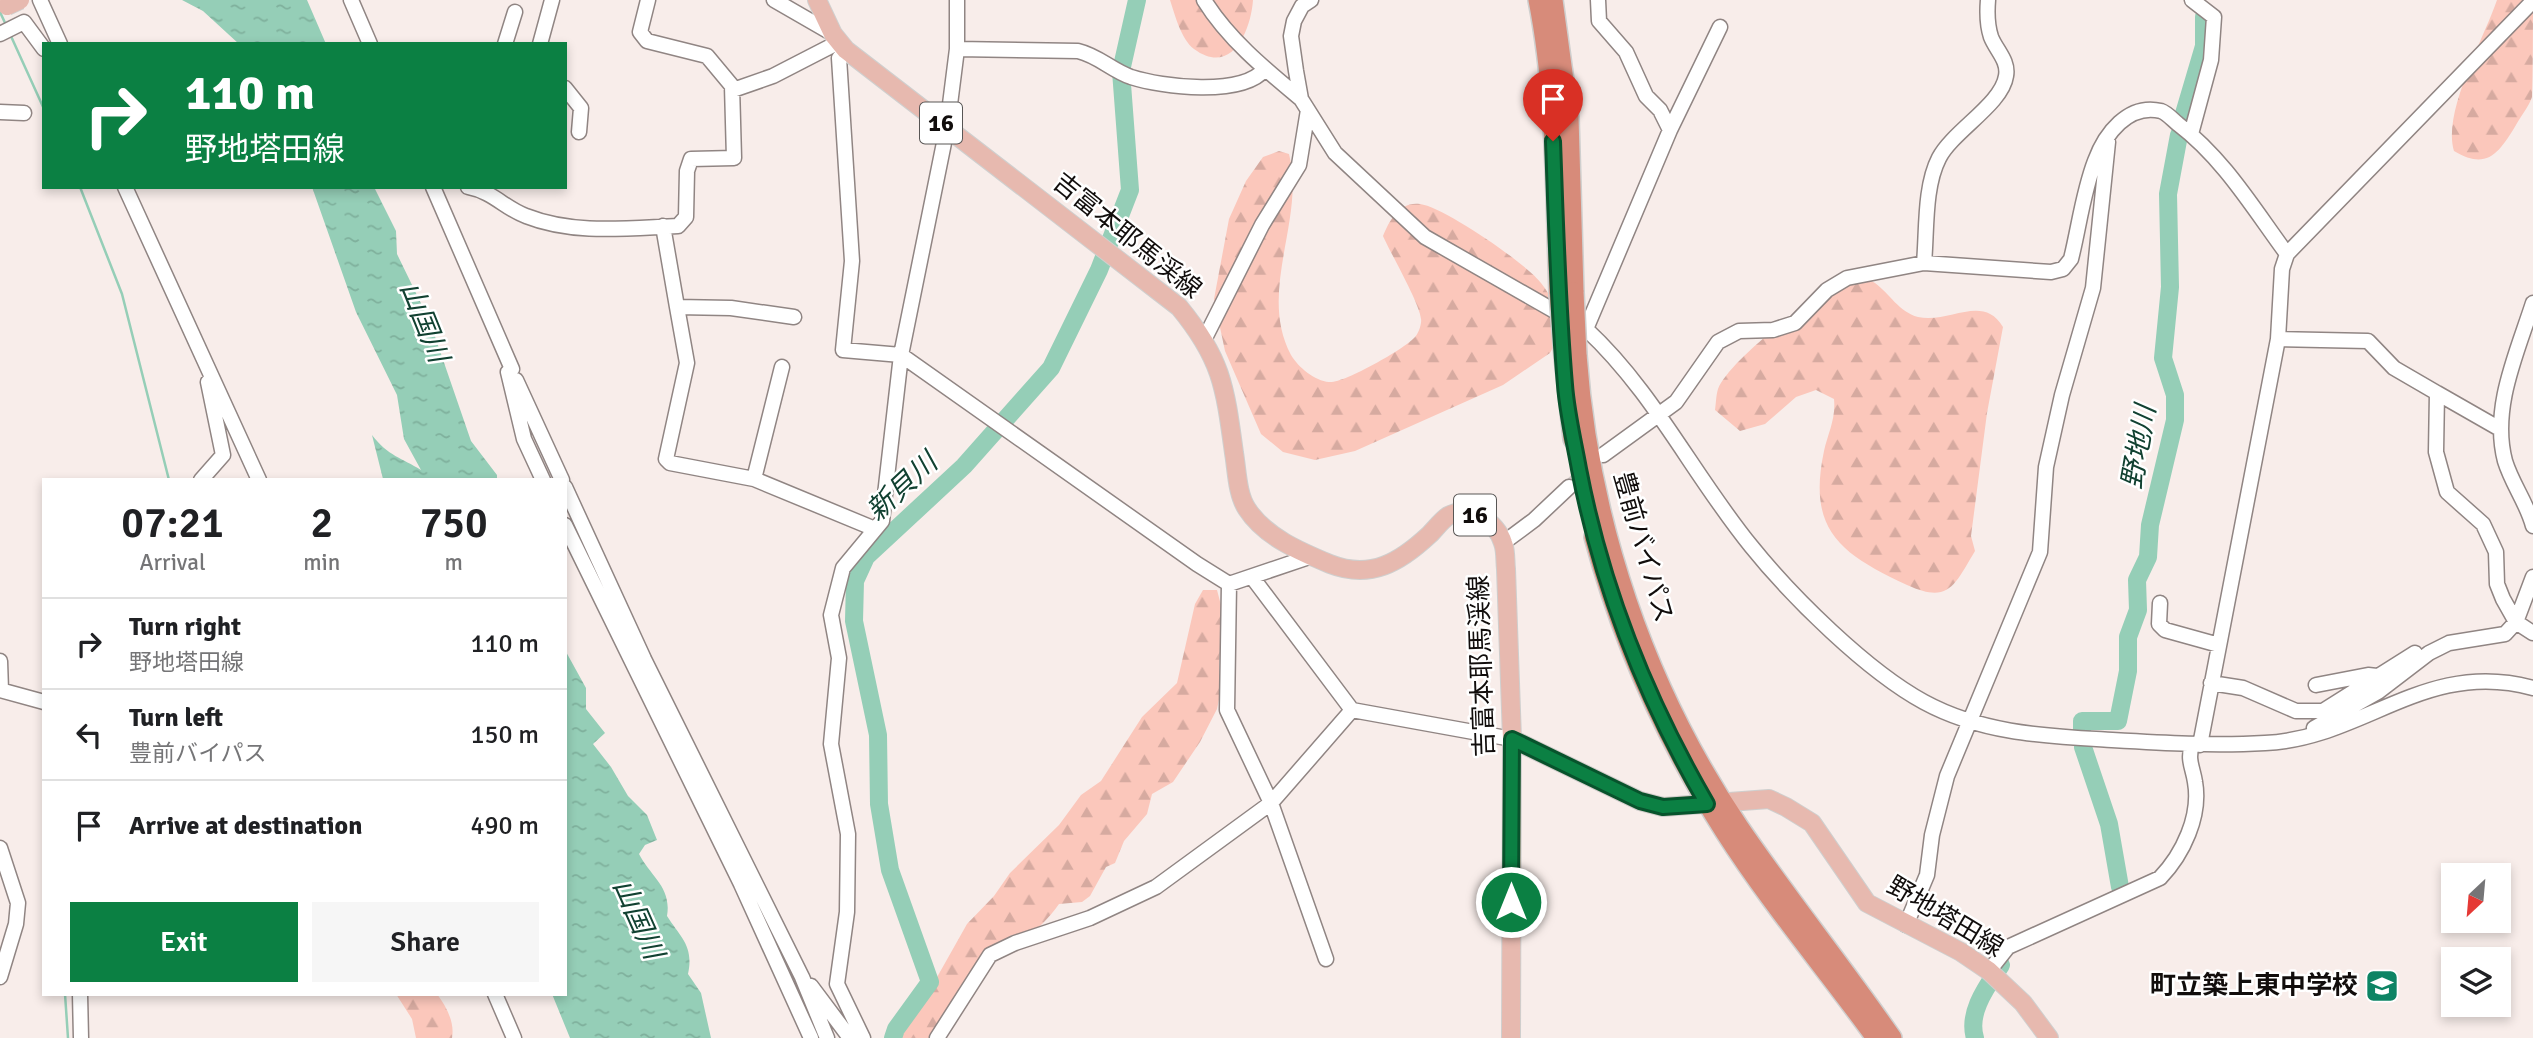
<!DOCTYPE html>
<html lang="en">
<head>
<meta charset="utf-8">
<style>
	:root { --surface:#fff; --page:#f6f6f6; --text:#202124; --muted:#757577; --line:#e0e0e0; --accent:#0b8043 }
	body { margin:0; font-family:Signika,"Noto Sans JP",sans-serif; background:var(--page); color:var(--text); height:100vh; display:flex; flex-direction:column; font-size:26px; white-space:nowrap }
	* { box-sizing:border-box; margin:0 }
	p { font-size:23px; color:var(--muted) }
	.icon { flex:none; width:38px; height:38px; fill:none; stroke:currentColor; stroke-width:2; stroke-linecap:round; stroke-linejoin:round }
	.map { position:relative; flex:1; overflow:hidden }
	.panel { position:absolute; left:42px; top:478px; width:525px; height:518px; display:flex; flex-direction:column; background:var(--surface); border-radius:0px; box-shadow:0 4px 10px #0003 }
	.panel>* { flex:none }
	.guide { position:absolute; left:42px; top:42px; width:525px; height:147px; border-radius:0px; box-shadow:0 4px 10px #0003; background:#0b8043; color:#fff; overflow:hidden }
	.needle { width:46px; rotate:206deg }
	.buttons { position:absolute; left:2441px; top:863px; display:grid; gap:14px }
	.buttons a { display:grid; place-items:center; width:70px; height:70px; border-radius:0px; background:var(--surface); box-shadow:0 4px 10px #0003; font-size:35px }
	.pin { position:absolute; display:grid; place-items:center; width:60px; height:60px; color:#fff; margin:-72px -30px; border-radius:50% 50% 50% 0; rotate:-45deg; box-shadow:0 0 7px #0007 }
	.pin .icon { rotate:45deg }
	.me { position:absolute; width:77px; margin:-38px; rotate:0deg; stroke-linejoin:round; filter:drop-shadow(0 0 5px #0008) }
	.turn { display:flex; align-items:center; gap:24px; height:147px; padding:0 28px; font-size:32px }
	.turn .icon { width:91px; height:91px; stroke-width:2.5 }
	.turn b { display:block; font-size:49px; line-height:60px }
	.eta { display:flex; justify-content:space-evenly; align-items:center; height:119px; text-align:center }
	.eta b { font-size:42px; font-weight:600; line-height:49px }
	.action { display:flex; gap:14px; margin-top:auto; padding:14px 28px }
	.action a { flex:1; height:80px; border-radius:0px; background:var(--accent); color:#fff; font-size:28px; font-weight:600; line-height:80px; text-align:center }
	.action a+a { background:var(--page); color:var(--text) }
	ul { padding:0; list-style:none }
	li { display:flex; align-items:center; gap:21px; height:91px; padding:0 28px; border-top:2px solid var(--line) }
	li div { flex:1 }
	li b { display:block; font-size:26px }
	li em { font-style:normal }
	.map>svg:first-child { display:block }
	.forest { fill:url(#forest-firs) }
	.water { fill:url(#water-ripples) }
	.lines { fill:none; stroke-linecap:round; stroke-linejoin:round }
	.stream { stroke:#95ceb7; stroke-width:2.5 }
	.river { stroke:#95ceb7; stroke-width:18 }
	.minor-tunnel { stroke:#d5cbc9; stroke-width:14; stroke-dasharray:14 7; stroke-linecap:butt }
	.minor-casing { stroke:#908583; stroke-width:17 }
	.major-casing { stroke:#cfcfce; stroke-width:20 }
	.highway-casing { stroke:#cfcfce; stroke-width:22 }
	.minor { stroke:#fff; stroke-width:14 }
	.major { stroke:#e7b9af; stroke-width:18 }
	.highway { stroke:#d78b7a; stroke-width:19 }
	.major-bridge-casing { stroke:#cfcfce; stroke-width:20; stroke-linecap:butt }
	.highway-bridge-casing { stroke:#cfcfce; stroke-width:22; stroke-linecap:butt }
	.major-bridge { stroke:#e7b9af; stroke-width:18 }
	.highway-bridge { stroke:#d78b7a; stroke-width:19 }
	.route-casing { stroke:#07532c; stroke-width:18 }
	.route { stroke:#0b8043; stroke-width:12 }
	.labels { text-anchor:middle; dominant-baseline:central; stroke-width:5; stroke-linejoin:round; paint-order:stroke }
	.shield { fill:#fff; stroke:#585655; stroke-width:2 }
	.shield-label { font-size:24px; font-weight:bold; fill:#110d0c }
	.street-label { font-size:26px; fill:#110d0c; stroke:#fff }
	.poi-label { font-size:26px; font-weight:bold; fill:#110d0c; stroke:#fff; text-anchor:end }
	.water-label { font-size:28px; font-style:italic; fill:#114131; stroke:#fff }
</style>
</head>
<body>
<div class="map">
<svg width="2533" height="1038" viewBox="0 0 2533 1038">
	<defs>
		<pattern id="forest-firs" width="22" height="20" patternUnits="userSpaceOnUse" patternTransform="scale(1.75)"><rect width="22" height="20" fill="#fbc7bb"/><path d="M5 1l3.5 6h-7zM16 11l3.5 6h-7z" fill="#d6aaa0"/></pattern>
		<pattern id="water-ripples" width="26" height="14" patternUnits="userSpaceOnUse" patternTransform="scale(1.75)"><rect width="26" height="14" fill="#95ceb7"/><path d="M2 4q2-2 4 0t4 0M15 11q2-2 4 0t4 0" fill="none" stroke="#7fb09c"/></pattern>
	</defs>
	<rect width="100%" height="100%" fill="#f8edea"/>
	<!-- forest -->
	<path class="forest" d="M1170,0H1253C1251,30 1232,77 1194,49C1181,39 1175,15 1170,0Z
		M2497,0H2533C2533,21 2533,80 2532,97C2529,106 2521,116 2516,125C2499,153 2487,171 2454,151C2442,113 2484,38 2497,0Z
		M1279,151L1289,154C1306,219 1257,291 1291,355C1298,367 1315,381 1329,382C1343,384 1404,349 1414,338C1418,335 1422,324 1421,319C1420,304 1391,254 1383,236C1389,221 1400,201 1420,204C1444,207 1527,264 1541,283C1551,295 1557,311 1565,325L1550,353L1503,385L1355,451L1315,460L1283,452L1261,434L1225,351L1214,299L1229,219L1246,181L1263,157Z
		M1855,273C1861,276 1869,279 1875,283C1889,293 1899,312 1918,317C1949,324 1983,293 2003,327L1987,413L1971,536L1975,551C1954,586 1949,604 1907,585C1841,554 1807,531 1824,451C1828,433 1836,419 1834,399L1816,390L1796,397L1765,424L1740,431L1715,410C1716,404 1716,395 1718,389C1731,357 1824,289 1855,273Z
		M1203,590H1217L1222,609L1219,668L1221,690L1217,709L1200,742L1173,782L1152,794L1147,814L1124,841L1115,863L1106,867L1090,896L1082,902L1059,904C1049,918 1037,931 1022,939L1011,935L939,1038H897L936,979L967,924L994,896L1010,873L1059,825L1081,795L1101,781L1142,717L1177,683L1195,604Z
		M396,994H437C446,1006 455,1022 452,1038H416L412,1019Z"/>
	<!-- water -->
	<path class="water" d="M182,0H307L326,44H239L203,11Z
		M312,187H374L396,231L397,254L430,322L471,441L497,475V479H383L372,435C388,456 402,458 421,470L404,439L397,395L356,312Z
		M565,650L586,688V709L605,733L593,744L611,767L628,796L647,815L657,840L645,845L639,854C650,876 672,887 667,916C681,938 694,946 688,974L701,993L711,1038H570L552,994H565Z"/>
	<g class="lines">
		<!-- stream -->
		<path class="stream" d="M0,12L6,25
			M10,34L44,109
			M80,187L122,294L169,480
			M65,994L68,1038"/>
		<!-- river -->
		<path class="river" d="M2183,117L2204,46V17
			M2082,730V721H2118L2128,671V637L2138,610L2137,580L2148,557L2150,525L2175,420V395L2163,358L2170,287L2168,194L2179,135
			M2083,747L2109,824L2120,887
			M893,1038L896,1029L930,982L890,870L879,804L878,735L854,621L855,581L866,557L964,466L1051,368L1099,270L1130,190L1121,71L1137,0
			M1975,1038C1967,1012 1988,985 2001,965"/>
		<!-- minor-tunnel -->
		<path class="minor-tunnel" d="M1569,487L1597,461"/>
		<defs>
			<path id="minor" d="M40,0L60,44
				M351,0L370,44
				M774,0L833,34
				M1204,0C1228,39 1266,70 1301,99
				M1311,0L1302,6L1294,21L1291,36L1296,71L1301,99L1335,153L1425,237L1586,329C1654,392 1693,475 1751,546C1792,597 1867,671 1924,702C1983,734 2046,736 2112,740C2163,743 2214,746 2265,743C2363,739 2426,658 2533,688
				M1598,0L1599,21L1626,52L1646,96L1660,110L1670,130
				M0,34L24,22L44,49
				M505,44L515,12
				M540,44L552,0
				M957,49L1078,51C1099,56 1111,70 1131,77C1162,87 1242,97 1265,69
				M846,50L839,58L852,261L843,350L901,355L1197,564L1229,584L1312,556
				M565,88L581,108L579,132
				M733,90L773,76L839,42
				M0,112L24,113
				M2191,134L2211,60L2214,17L2192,0
				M125,187L259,480
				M433,187L512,369L508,372L524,439L543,480
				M468,187C494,192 504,208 526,216C574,235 628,228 678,226L686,217L687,171L691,159L734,158L732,86L707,56L647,41L640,32L648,0
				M663,226L677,307L731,308L794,317
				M1924,263C1927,231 1924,187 1939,158C1953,131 2002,104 2006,76C2009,61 1996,50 1991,37C1987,25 1987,12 1988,0
				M2533,303C2517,353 2491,408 2505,461C2512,484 2527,503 2533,526
				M677,307L687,363L666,459L670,463L754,479L875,529
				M1586,329L1670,130L1720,27
				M1205,338L1262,225L1299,165L1308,110
				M2278,339L2368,341L2394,368L2437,393L2436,452L2447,492L2483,524L2496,552L2497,584L2503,599L2516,622L2533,633
				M516,380L562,480
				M2437,393L2500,429
				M1603,455L1676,402L1718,342L1739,331L1773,330L1795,323L1827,290L1847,278L1924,263L2051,272L2063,269L2071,259C2079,227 2083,192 2095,161C2105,134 2128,103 2161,111C2167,113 2173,120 2178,124C2224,159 2253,208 2287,254
				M754,479L782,367
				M201,480L223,455L208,382
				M565,487L644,659L802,977L827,1038
				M565,525L741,884L811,1038
				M1503,543L1534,520L1569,487
				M1252,577L1352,710L1512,739
				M1229,584L1227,710L1271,803L1326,959
				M2160,603L2159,624L2165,630L2219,645
				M0,661L1,690
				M2211,683L2243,688L2296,711H2323L2415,653
				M2316,685L2368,675L2377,676
				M0,690L44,702
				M2314,728L2378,692L2429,653L2449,643L2505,634L2516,622L2533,577
				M2200,745L2278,339L2282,269L2287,254L2533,1
				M0,848L18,903L16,924L0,977
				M1906,925L1927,875L1932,835L1947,776L2040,552L2046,467L2062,395L2093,288L2108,142
				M1989,971L2008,947L2160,878C2183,854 2201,816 2195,782C2193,768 2187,760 2192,745
				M811,986L850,1038
				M80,994L81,1038
				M495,994L514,1038
				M863,1038L837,984L847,912L848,834L831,744L839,658L831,615L843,568L882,521L901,355L947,128L957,49V0
				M937,1038L990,955L1015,943L1090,918L1156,887L1271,803L1352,710"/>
			<path id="major" d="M817,0L833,34L846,50L1179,307C1222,359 1225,387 1234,453C1237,470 1237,494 1247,509C1265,537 1301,552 1330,564C1371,580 1400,562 1429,535C1435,529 1442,520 1448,516C1469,504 1497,522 1503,543C1506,551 1505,561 1506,569L1512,739L1511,1038
				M1512,739L1640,801L1663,807L1769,799L1786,807L1812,823L1867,903L1961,952L1989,971L2023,1003L2049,1038"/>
			<path id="highway" d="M1538,0C1557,96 1555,195 1559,293
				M1553,0L1569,117L1574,292
				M1577,355C1589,522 1645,688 1739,827C1788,899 1843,967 1892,1038
				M1564,357L1573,439
				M1594,537C1622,642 1666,740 1725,832C1771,904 1826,969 1876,1038"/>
		</defs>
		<!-- minor casing -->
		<use href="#minor" class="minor-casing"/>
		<!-- major casing -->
		<use href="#major" class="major-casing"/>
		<!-- highway casing -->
		<use href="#highway" class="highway-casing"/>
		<!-- minor -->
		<use href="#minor" class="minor"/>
		<!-- major -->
		<use href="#major" class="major"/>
		<!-- highway -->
		<use href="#highway" class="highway"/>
		<defs>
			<path id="major-bridge" d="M7,6L20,0"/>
			<path id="highway-bridge" d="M1574,292L1577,355
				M1559,293L1564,357"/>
		</defs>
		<!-- major-bridge casing -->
		<use href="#major-bridge" class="major-bridge-casing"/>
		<!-- highway-bridge casing -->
		<use href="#highway-bridge" class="highway-bridge-casing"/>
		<!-- major-bridge -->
		<use href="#major-bridge" class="major-bridge"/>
		<!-- highway-bridge -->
		<use href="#highway-bridge" class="highway-bridge"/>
	</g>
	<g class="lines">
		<defs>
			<path id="route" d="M1511,902L1512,739L1640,801L1663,807L1707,804C1646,699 1602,589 1579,469C1574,441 1567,413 1565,385C1558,304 1556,223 1553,141"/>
		</defs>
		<!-- route casing -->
		<use href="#route" class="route-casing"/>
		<!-- route -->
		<use href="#route" class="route"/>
	</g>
	<!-- icons -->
	<defs>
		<symbol id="school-square" viewBox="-11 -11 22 22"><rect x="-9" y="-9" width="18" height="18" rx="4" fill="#0d8464" stroke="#fff"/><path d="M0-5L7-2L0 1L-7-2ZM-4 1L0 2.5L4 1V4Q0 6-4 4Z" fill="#fff"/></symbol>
	</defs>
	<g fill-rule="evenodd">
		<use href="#school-square" x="2363" y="967" width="38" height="38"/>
	</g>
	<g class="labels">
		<!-- shield labels -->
		<g class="shield">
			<rect x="920" y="102.5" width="42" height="41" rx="5"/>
			<rect x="1454" y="494.5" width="42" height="41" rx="5"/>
		</g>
		<g class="shield-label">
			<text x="941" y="123">16</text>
			<text x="1475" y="515">16</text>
		</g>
		<!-- street labels -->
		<g class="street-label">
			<text transform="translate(1127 236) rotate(39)">吉富本耶馬渓線</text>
			<text transform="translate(1643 547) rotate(74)">豊前バイパス</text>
			<text transform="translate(1482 666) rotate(-92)">吉富本耶馬渓線</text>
			<text transform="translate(1945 917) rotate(31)">野地塔田線</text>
		</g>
		<!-- poi labels -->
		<g class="poi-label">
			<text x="2358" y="986">町立築上東中学校</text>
		</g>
		<!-- water labels -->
		<g class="water-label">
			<text transform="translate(424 322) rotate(68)">山国川</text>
			<text transform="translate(2139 447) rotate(-80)">野地川</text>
			<text transform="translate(902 487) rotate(-43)">新貝川</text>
			<text transform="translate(638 919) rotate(66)">山国川</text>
		</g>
	</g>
</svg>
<div class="buttons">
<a><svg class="needle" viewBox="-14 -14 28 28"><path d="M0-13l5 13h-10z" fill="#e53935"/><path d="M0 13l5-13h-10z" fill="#757577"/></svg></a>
<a><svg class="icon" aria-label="layers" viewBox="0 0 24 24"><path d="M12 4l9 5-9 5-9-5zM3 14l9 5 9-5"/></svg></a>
</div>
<div class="pin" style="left:1553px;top:141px;background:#d93025"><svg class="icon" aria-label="arrive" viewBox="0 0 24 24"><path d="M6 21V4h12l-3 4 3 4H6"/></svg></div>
<svg class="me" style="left:1511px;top:902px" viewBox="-20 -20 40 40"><circle r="17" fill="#0b8043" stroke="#fff" stroke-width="3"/><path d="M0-11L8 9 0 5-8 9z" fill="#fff"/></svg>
<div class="guide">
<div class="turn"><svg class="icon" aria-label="right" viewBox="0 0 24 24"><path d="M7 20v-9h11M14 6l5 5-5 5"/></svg><div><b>110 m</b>野地塔田線</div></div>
</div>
<section class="panel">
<div class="eta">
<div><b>07:21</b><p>Arrival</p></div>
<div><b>2</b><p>min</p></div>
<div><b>750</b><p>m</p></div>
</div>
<ul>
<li><svg class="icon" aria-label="right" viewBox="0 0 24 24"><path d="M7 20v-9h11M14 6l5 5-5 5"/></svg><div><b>Turn right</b><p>野地塔田線</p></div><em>110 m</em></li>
<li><svg class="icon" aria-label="left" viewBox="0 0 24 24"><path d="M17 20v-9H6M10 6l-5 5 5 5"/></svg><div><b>Turn left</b><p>豊前バイパス</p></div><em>150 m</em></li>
<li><svg class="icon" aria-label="arrive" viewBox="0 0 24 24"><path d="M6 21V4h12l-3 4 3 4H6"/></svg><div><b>Arrive at destination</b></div><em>490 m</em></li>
</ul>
<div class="action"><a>Exit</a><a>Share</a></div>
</section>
</div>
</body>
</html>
